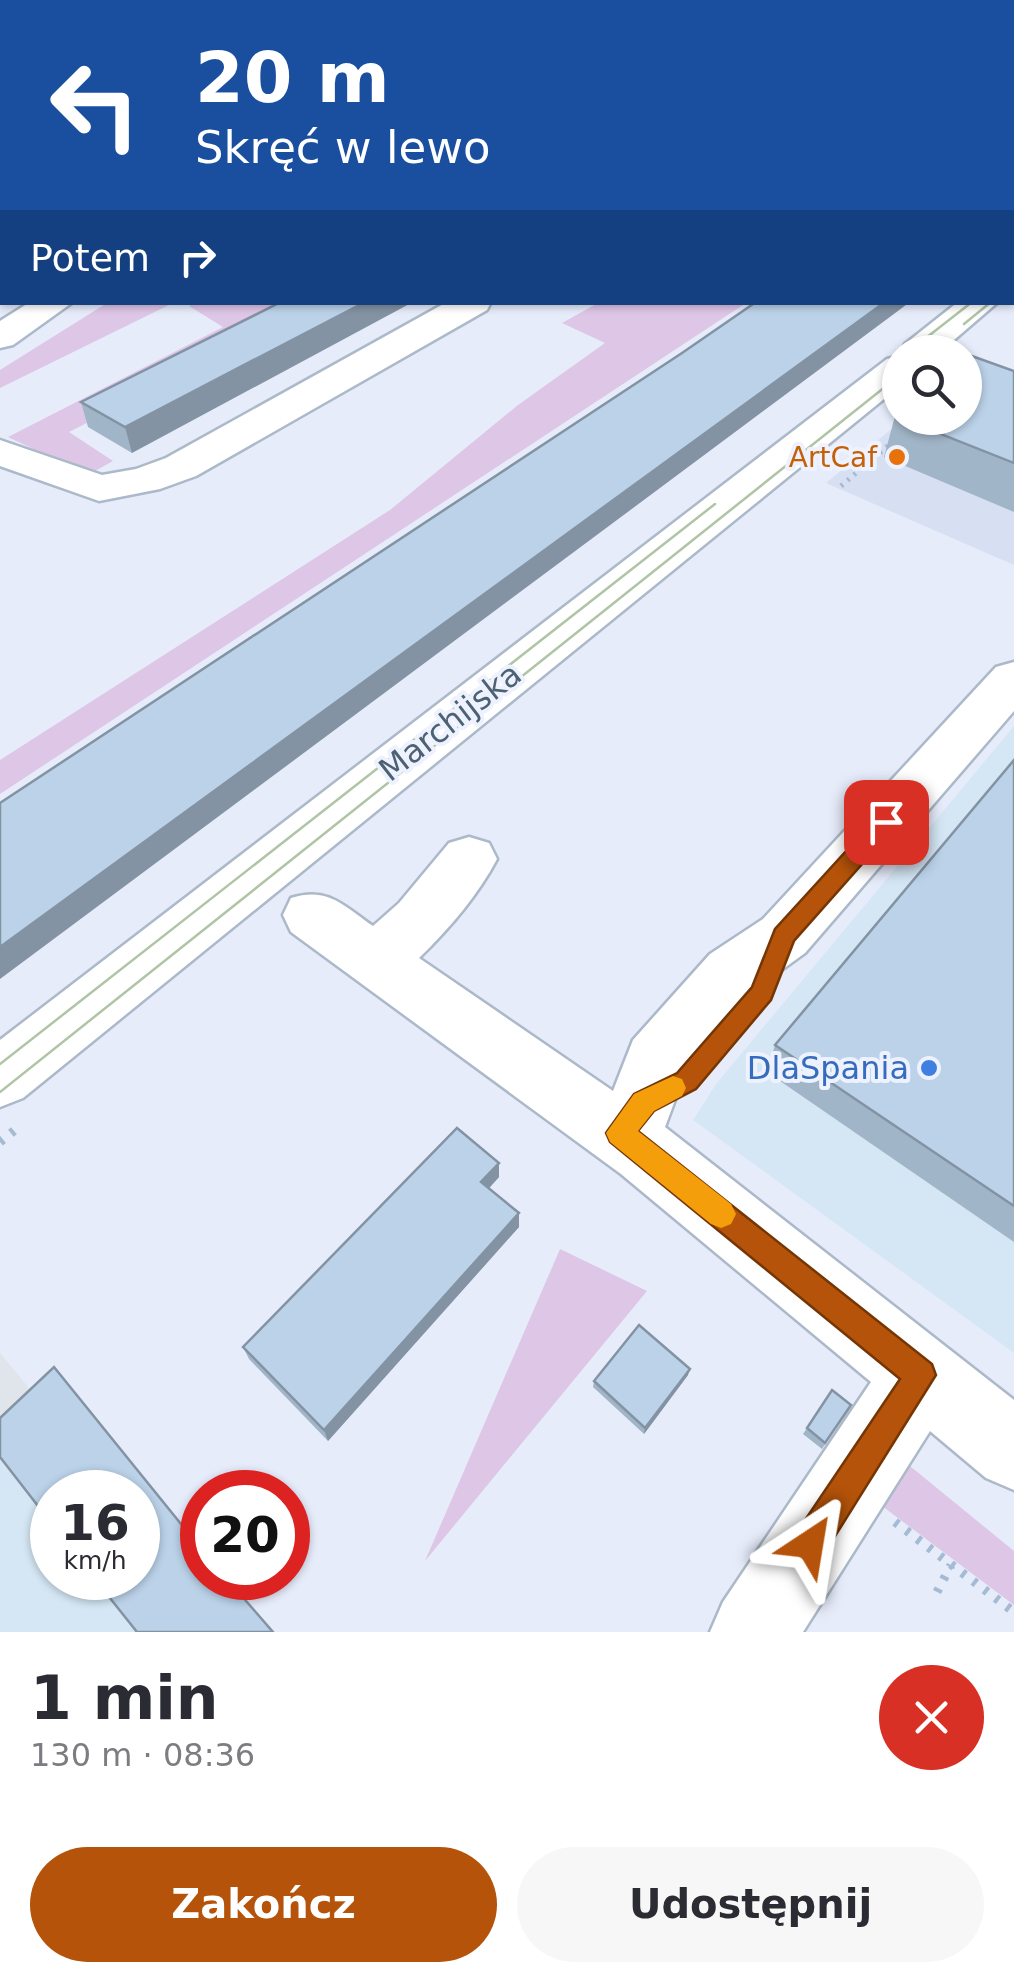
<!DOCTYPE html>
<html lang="pl">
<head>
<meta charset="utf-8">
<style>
	:root { --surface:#fff; --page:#f7f7f7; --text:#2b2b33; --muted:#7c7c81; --accent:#b45309 }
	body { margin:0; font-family:"DejaVu Sans",sans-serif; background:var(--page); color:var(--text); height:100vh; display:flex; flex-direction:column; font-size:38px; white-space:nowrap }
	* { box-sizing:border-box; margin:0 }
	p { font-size:32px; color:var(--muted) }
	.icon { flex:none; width:55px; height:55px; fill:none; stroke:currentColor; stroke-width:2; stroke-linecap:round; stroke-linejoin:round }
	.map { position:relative; height:1632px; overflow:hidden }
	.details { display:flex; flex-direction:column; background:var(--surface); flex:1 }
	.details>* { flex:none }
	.banner { position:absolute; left:0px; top:0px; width:1015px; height:305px; box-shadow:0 2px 8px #0004; background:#1a4fa0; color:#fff; overflow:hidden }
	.tools { position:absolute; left:882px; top:335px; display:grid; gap:20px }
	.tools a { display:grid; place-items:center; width:100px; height:100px; border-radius:50%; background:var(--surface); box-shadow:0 2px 8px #0004; font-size:50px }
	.speed { position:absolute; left:30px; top:1470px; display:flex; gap:20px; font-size:50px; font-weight:700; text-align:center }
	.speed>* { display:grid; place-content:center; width:130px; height:130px; border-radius:50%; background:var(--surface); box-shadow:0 2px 8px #0004; line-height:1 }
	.speed small { font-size:25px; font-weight:400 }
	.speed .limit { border:15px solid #d22; background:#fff; color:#111 }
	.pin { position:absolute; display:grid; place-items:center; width:85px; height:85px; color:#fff; margin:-42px; border-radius:20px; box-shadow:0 5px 15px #0006 }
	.me { position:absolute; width:110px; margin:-55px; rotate:33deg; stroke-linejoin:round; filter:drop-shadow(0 0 8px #0008) }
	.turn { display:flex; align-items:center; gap:35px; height:210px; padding:0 30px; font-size:45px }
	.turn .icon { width:130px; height:130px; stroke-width:2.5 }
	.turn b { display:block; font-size:70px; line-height:85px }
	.then { display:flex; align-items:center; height:95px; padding:0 30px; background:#0003; gap:20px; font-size:38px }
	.round { display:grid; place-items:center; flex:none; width:105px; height:105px; border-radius:52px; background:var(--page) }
	.summary { display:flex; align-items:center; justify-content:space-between; height:170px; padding:0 30px }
	h1 { font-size:60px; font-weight:700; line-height:75px }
	.action { display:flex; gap:20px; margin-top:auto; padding:20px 30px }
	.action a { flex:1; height:115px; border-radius:60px; background:var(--accent); color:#fff; font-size:40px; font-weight:700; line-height:115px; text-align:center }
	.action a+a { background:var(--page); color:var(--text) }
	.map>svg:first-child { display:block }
	.residential { fill:#d6e0f2 }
	.commercial { fill:#d5e7f5; fill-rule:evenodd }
	.industrial { fill:#e0e5eb }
	.green { fill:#dec6e7 }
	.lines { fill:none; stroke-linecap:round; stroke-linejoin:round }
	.minor-casing { stroke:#abb9c9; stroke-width:5 }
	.path-far2 { stroke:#a4bbd3; stroke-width:2.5; stroke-dasharray:1 4; stroke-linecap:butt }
	.path-far1 { stroke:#a4bbd3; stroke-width:5; stroke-dasharray:2.5 6; stroke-linecap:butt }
	.path { stroke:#a4bbd3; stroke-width:9; stroke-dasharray:4 10; stroke-linecap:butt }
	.minor { fill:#fff; fill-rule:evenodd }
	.tram { stroke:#b0c4a6; stroke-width:2.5 }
	.wall { fill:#a1b5c8 }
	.shaded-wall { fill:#8393a3 }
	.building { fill:#bbd2e9; stroke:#8393a3; stroke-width:2.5 }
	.route { fill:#b45309; stroke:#753606; stroke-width:2.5 }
	.slow { fill:#f59e0b }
	.food-dot { fill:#e8710a; stroke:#edf2fe; stroke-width:4 }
	.shop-dot { fill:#3f7fe0; stroke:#edf2fe; stroke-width:4 }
	.labels { text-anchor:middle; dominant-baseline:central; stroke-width:8; stroke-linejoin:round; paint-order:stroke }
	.far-food-label { font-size:28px; fill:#c56008; stroke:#edf2fe; text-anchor:end }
	.street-label { font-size:32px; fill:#4d6173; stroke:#edf2fe }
	.shop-label { font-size:32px; fill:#366cbe; stroke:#edf2fe; text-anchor:end }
</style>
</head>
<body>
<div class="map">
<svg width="1014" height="1632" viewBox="0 0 1014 1632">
	<rect width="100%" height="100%" fill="#e7ecfb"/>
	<!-- residential -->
	<path class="residential" d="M1014,397V565L826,483L905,418H965Z"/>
	<!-- commercial -->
	<path class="commercial" d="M1014,726V1353L693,1120L716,1084Z
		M67,1382L202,1549V1578L273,1632H0V1445ZM52,1492H138V1578H52Z"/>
	<!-- industrial -->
	<path class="industrial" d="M0,1353L42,1404L0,1445Z"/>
	<!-- green -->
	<path class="green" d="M197,302L301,303L168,382L69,432L113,461L88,475L8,437L223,327L189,306Z
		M107,303H173L0,388V370Z
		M598,303H746L0,794V760L390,510L518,405L605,343L562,323Z
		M560,1249L647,1291L425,1561Z
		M894,1453L1014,1551V1605L882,1506Z"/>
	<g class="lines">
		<defs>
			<path id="minor" d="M1014,267V288H1012V267Z
				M30,302H73L13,345L0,348V321Z
				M447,302H491L487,310L196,476L160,489L99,501L0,466V440L102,475L136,469L166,458Z
				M958,302H998L940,352L900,353L905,344Z
				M900,356V386L23,1098L0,1107V1040L887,359Z
				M1014,662V711L805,953L754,990L711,1040L685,1073L665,1127L1014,1400V1490L986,1478L930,1431L803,1632H710L723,1602L871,1382L621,1174L291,932L283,915L291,898C328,886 344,906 373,926L399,903L449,843L469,837L489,843L497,859C478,895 449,929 419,958L613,1091L633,1040L667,1002L710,954L763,919L996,667Z"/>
		</defs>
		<!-- minor casing -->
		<use href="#minor" class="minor-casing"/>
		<!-- path-far2 -->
		<path class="path-far2" d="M767,2L775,0
			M841,2L849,0"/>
		<!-- path-far1 -->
		<path class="path-far1" d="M841,486L890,444"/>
		<!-- path -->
		<path class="path" d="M0,1142L21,1125
			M895,1522L1014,1612
			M937,1592L951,1565"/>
		<!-- minor -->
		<use href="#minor" class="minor"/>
		<!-- tram -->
		<path class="tram" d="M964,324L991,302
			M908,352L972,302
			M0,1064L715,504
			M0,1092L900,375"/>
	</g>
	<!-- wall -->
	<path class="wall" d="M211,0H481L485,2H210Z
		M281,302L132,453L88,427L81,402Z
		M1014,371V512L884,457L895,416Z
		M1014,760V1242L767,1072L775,1045Z
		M499,1163V1177L489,1188L519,1227L328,1441L249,1359L243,1347Z
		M688,1375L644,1434L593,1387L594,1381Z
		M832,1390L851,1405L822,1449L803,1434Z"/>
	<!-- shaded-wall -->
	<path class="shaded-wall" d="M365,302H413L132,453L125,427Z
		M885,302H910L0,979V947Z
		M499,1163V1177L482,1196L481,1182Z
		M519,1213V1227L328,1441L324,1430Z
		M690,1369L688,1375L644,1434L645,1428Z"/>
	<!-- building -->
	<path class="building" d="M211,0H264L245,1V2H210Z
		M311,0H481L485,2H312Z
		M1012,113H1014V208L1012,209Z
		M2,155V259H0V159Z
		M281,302H365L125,427L81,402Z
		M756,302H885L0,947V803L682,353Z
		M969,355L1014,371V463L895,416L900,412V418H965V358Z
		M1014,760V1206L775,1045Z
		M457,1128L499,1163L481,1182L519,1213L324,1430L243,1347Z
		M639,1325L690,1369L645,1428L594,1381Z
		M54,1367L202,1550V1578H226L273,1632H137L94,1578H138V1492H52V1524L0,1457V1418Z
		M832,1390L851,1405L825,1443L807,1428Z"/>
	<!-- route -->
	<path class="route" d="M886,813L897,822L894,828L794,941L771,1000L696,1089L654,1111L638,1131L932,1364L936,1375L822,1557L810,1562L797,1557L792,1544L797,1532L900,1379L610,1142L606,1133L634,1094L677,1073L752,987L775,929L878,816Z"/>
	<!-- slow -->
	<path class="slow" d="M673,1076L682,1079L686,1088L682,1096L654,1111L638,1131L731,1204L736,1214L731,1224L721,1228L711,1224L610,1142L606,1133L634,1094Z"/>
	<!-- markers -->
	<circle class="food-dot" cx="897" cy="457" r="10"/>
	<circle class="shop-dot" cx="929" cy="1068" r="10"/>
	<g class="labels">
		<!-- far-food labels -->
		<g class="far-food-label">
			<text x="877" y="457">ArtCaf</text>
		</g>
		<!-- street labels -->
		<g class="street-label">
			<text transform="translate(450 722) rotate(-38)">Marchijska</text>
		</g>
		<!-- shop labels -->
		<g class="shop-label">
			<text x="909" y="1068">DlaSpania</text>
		</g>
	</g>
</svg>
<div class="tools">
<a><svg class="icon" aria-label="search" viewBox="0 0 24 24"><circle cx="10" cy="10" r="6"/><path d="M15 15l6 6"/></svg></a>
</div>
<div class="speed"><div>16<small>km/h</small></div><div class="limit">20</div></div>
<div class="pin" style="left:886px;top:822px;background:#d93025"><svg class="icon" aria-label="arrive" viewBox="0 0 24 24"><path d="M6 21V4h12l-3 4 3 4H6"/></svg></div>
<svg class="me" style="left:810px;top:1544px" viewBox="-20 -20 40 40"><path d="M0-17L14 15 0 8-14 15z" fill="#b45309" stroke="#fff" stroke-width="4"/></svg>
<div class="banner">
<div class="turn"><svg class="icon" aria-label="left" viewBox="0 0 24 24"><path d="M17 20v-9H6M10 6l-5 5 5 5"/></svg><div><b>20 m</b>Skręć w lewo</div></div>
<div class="then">Potem<svg class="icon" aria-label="right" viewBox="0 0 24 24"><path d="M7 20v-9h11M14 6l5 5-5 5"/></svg></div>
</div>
</div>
<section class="details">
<div class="summary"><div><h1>1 min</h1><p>130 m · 08:36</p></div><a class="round" style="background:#d93025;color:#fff"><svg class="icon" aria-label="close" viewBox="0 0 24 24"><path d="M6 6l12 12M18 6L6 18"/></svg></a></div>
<div class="action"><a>Zakończ</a><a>Udostępnij</a></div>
</section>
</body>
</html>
